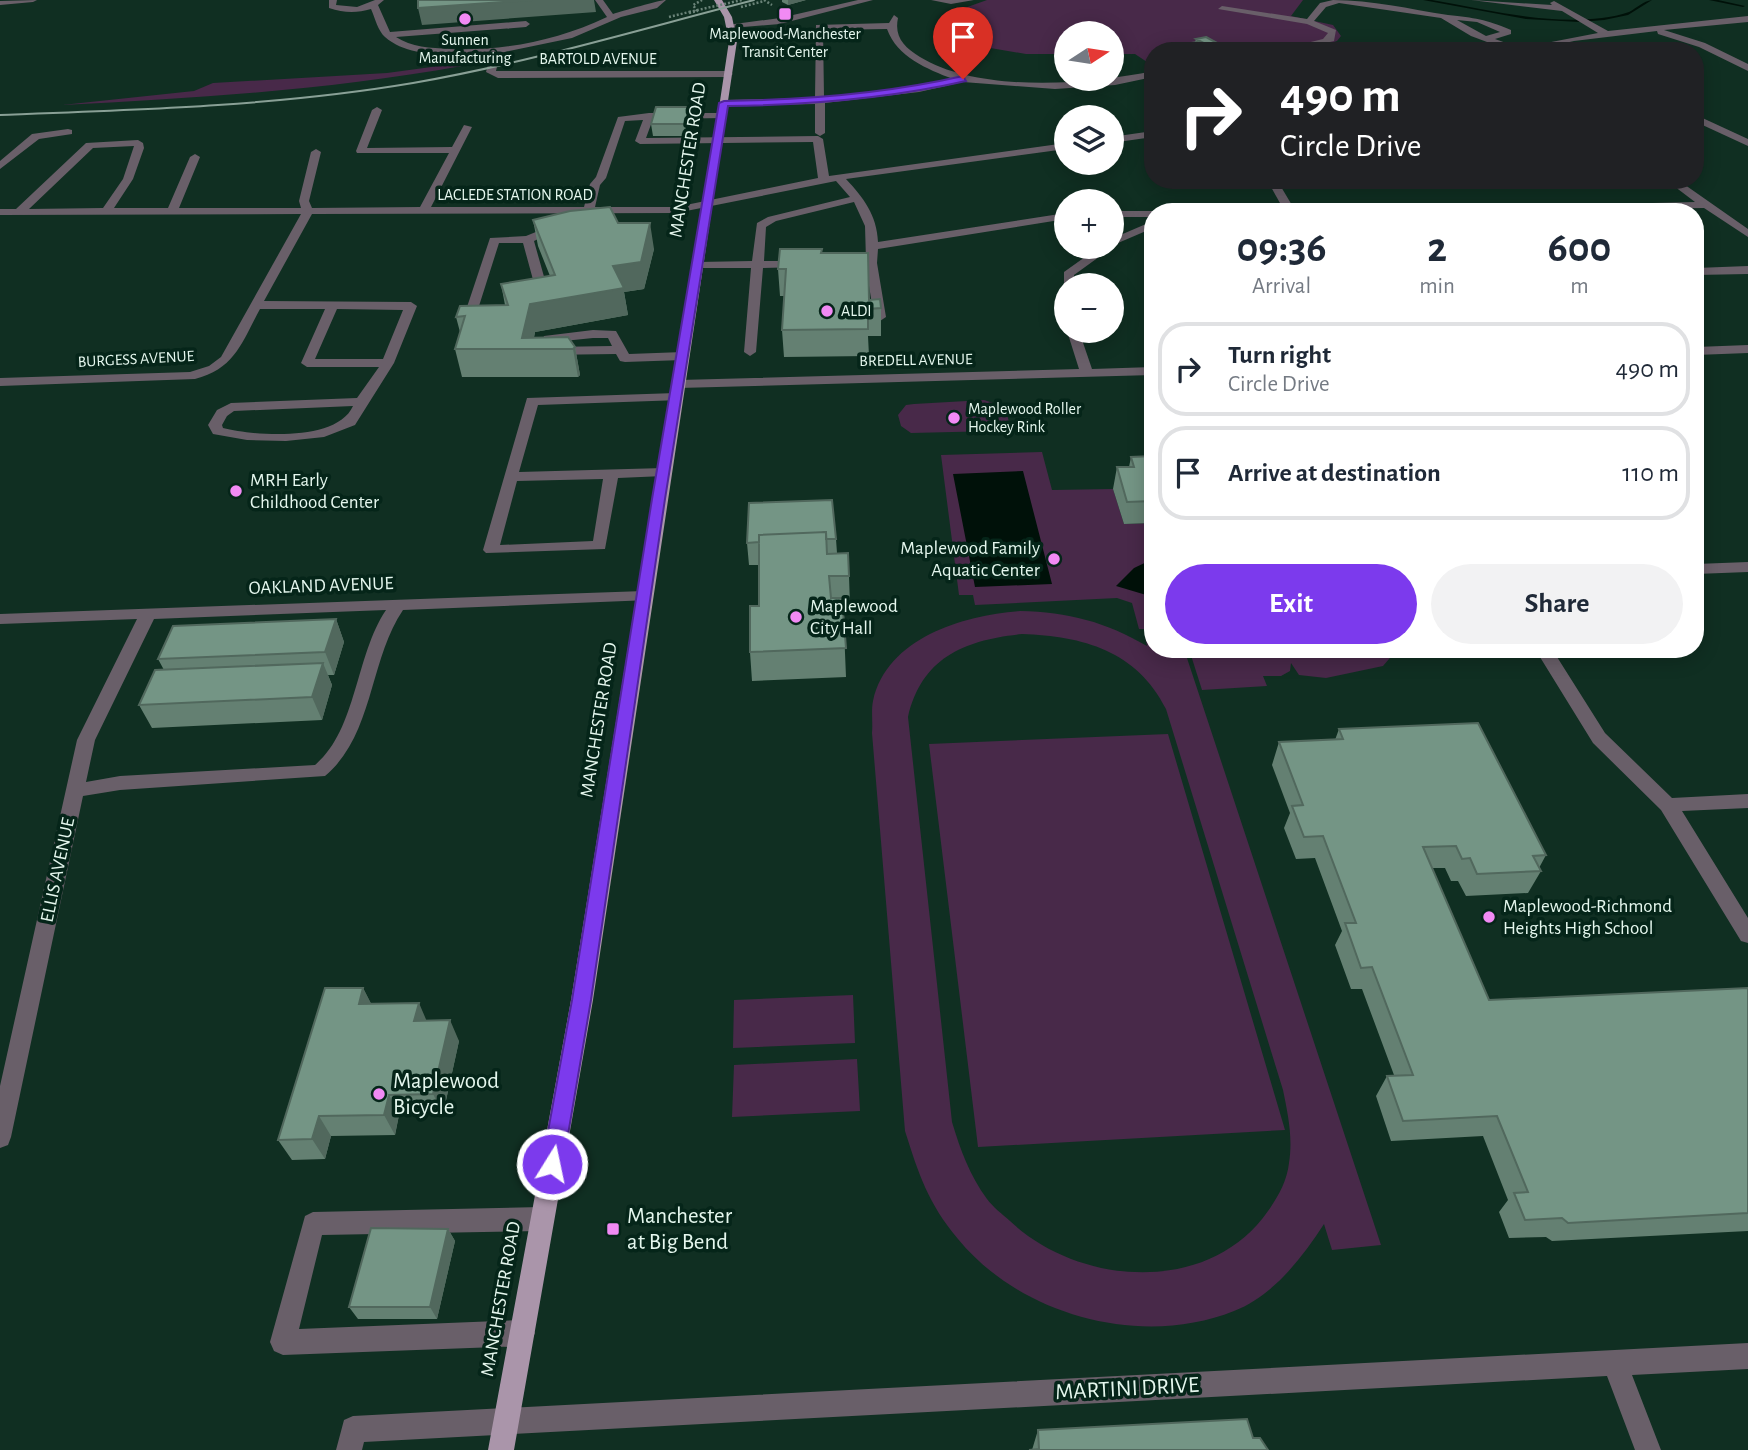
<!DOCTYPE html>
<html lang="en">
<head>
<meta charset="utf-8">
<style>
	:root { --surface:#fff; --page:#f2f2f3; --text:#1f2937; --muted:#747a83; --line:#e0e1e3; --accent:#7c3aed }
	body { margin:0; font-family:"Alegreya Sans",sans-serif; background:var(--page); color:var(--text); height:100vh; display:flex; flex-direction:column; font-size:26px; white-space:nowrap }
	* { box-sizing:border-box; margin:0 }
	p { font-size:23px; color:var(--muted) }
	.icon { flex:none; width:38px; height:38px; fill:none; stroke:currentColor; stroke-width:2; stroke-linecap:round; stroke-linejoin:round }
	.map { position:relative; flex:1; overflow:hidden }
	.drawer { position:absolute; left:1144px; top:203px; width:560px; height:455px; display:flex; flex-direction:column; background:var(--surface); border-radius:28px; box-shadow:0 4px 18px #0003 }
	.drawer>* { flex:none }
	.guide { position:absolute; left:1144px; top:42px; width:560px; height:147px; border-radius:28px; box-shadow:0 4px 18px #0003; background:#202124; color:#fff; overflow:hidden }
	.needle { width:46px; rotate:78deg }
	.fabs { position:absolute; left:1054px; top:21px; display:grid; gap:14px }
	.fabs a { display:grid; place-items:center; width:70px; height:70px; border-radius:50%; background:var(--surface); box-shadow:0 4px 18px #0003; font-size:35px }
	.pin { position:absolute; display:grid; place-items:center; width:60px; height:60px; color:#fff; margin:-72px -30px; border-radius:50% 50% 50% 0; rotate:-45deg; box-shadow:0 0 7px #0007 }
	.pin .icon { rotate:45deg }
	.me { position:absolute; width:77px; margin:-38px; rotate:10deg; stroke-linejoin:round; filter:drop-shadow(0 0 5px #0008) }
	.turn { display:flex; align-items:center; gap:24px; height:147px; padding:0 21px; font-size:32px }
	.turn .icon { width:91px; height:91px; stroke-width:2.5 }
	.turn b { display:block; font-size:49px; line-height:60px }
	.eta { display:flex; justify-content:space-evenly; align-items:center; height:119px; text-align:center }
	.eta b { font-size:42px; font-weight:600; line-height:49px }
	.cta { display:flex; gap:14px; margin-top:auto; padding:14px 21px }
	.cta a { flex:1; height:80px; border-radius:42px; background:var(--accent); color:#fff; font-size:28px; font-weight:600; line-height:80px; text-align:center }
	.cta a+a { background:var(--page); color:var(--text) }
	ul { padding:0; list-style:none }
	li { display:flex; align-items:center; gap:21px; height:94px; margin:0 14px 10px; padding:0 7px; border:4px solid var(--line); border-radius:28px }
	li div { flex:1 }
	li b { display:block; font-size:26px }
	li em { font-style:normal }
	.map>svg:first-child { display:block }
	.green { fill:#482949; fill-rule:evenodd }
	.water { fill:#001109 }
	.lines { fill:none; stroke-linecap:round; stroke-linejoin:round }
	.stream { fill:#001109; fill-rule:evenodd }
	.path { stroke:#6a8378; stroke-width:2.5; stroke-dasharray:2 2; stroke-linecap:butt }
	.minor { fill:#695f69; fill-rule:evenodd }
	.major { fill:#aa95aa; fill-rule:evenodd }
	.tram { stroke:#89a096; stroke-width:2 }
	.path-bridge { stroke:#6a8378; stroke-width:2.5; stroke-dasharray:2 2; stroke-linecap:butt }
	.wall { fill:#648072 }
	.shaded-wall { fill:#51685d }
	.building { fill:#749585; stroke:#51685d; stroke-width:2 }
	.route { fill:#7c3aed; stroke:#51269a; stroke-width:2 }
	.poi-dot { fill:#f18af4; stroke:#052519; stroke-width:2.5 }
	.labels { text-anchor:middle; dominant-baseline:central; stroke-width:7; stroke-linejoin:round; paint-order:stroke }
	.far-poi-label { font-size:16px; fill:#e5f7ee; stroke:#052519 }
	.far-street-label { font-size:16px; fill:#e5f7ee; stroke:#052519 }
	.street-label { font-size:19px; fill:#e5f7ee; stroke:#052519 }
	.poi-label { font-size:19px; fill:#e5f7ee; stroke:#052519; text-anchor:start }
	.near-poi-label { font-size:23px; fill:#e5f7ee; stroke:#052519; text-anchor:start }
	.near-street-label { font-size:23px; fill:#e5f7ee; stroke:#052519 }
</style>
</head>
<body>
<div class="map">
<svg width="1748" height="1450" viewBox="0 0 1748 1450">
	<rect width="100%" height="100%" fill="#102f22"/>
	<!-- green -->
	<path class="green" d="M987,0H1303L1291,16L1333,25L1341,36L1337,41L1322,46L1328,51H1153V66L1135,54H1111V33H1066V54H1026L973,45L958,29L959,10Z
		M461,63L462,66C329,90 197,98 62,105L194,91L213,83L387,73Z
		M984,400L1005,407L1009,422L1004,428L995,431L911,433L901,426L898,415L906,405L914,404Z
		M1042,452L1052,490L1113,489L1124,524L1153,523V629H1139L1132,603L1117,598L975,605L973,595H959L941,455Z
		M1020,611C1068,612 1106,622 1147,646L1145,635L1153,634V649H1184L1381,1245L1332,1250L1324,1224C1301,1259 1274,1295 1234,1311C1142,1348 1021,1316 958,1239C928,1203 919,1175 905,1131L872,733C873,723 871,711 873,701C887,637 965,615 1020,611ZM1022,634C1083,636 1137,651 1166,709L1283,1090C1288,1114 1293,1138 1289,1163C1287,1181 1278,1197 1268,1211C1209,1296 1079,1286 1010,1221C1002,1214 993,1207 987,1199C970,1176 960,1149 952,1122L908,717C922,657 965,640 1022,634Z
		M1189,649H1394L1395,652L1383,666L1326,678L1299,675L1291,663L1290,671L1281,676H1263L1267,686L1202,690Z
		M1168,734L1285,1130L978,1147L929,744Z
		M853,995L855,1043L733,1048L734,1000Z
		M857,1059L860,1111L732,1117L734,1065Z"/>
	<!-- water -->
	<path class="water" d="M1023,471L1052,584L975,587L953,474Z
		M1153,559V597L1116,586L1134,568Z"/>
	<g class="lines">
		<!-- stream -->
		<path class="stream" d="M1423,0H1432C1488,10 1546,25 1602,18C1611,17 1621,15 1629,12C1637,8 1643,1 1652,0L1628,15L1604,20L1579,22L1526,19Z
			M1709,0H1718L1745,6L1743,7Z"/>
		<!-- path -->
		<path class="path" d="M764,0L772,5
			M741,7L764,1
			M689,13L697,11L693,5L702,0
			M669,17L689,12"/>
		<!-- minor -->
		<path class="minor" d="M37,0L33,2L0,5V1Z
			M329,0H337L336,5L357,7L375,0H384L378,5L390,32L526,21L530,24L526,27L396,37C411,47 431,48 449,49C504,51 556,41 607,17L595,0H603L613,14C623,11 659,0 666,0L657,8L621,17L572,38L500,53L496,71H728L733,74L728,77L498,78L486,72L491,54C459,54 411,60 385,37C378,31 375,18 371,9C357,13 344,13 329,8Z
			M858,0H873L780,24L731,28L727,25L780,18Z
			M931,0H974L951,4Z
			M1333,0C1372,0 1409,9 1448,15C1475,18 1485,19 1511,30V34L1495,39L1520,48L1598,33L1562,11L1471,0L1552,5L1550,3L1554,1L1608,31L1748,16V22L1664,30L1705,43L1748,64V71L1699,47L1658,34L1657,31L1574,41L1530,51H1511L1471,36L1441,18L1339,3L1326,7L1314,21L1336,30L1334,41L1292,51H1274L1323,39L1328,33L1307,24L1218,9L1222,6L1307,19L1320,3ZM1457,20L1477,22L1500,32L1486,36Z
			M894,15L898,18C894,37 904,47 920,57C979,93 1087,85 1153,71V77L1115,85L1055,89L963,82L919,92L825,103V133L820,136L815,133V104L724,106L719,103L724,100L815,98L816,25L889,23ZM887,29C897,57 927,69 953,79L919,86L824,97L823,30Z
			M377,107L382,110L367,148L452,147L464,125L472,127L431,207H584L590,184L596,177L618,117L649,113H722L725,114V118L653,119L646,138L818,136L823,139L829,176L1066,143V149L846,179C863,197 877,215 878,242L1066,213V219L878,249L877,263L886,317L880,321L874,317L866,267H846L840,264L846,261L866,260L865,226L854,202L776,221L766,227L764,261H801L807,264L801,267L763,268L756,352L750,356L744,352L751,268H698L692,265L698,262L752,261L757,223L768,217L850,197L836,181L676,213L312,214L264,301L411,302L417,306L394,363L355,425L324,437L286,441L247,440L213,434L208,425L217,410L231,403L357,398L379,367H307L301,363L325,309H260C242,342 235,369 195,379L0,386V378L190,372L209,366L221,357L301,214L0,215V209H16L86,143L138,140L143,143L144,148L133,179L114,208H168L190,157L195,154L200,157L179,208H301L299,201L311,152L316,149L321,152L309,201L312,208L420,207L449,153H357L356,151L372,110ZM643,120L635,141L640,144L813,142L818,178L676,207H595L600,185L606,178L625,121ZM134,146L123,179L103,208L29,209L93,148ZM337,309L403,310L383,359H315ZM353,406C337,442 255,436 223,428L222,425L227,416L234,411Z
			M1696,115L1748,139V146L1696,122Z
			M68,129L72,130V134L39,139L0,169V161L32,134Z
			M1153,131V137L1111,143V137Z
			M1267,180H1277L1296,212H1285Z
			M1666,180H1678L1748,229V237L1704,208L1385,212L1390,209L1695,202Z
			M1111,211H1153L1157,212H1153V217H1111Z
			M1153,221V228L1111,246L1112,247L1110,249L1074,275V285L1064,288V272L1099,247H1111V239Z
			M553,225L563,227L534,241L550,298L548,301L538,298L523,243H499L479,306H490L496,310L490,314L468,313L466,310L490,238L526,236Z
			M1748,266V274L1696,275V268Z
			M593,330L616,331L629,354L683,352L689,356L683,360L625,362L620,361L616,354L545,355L539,351L544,336ZM593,338H608L612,346L552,347L554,342Z
			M1067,331H1079L1092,369L1153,367V375L679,388L672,384L679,380L1079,369Z
			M1748,345V353L1696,355V347Z
			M676,393L681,394V400L538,405L519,472L664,468L671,472L664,476L618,478L605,549L486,553L483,550L527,398ZM603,479L593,541L500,545L517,481Z
			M1748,562V572L1696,574V564Z
			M644,591L652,596L650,600L403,610C369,660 374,735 325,776L120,790L83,796L11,1137L8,1145L0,1148V1086L77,740L137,619L0,624V614ZM386,610C355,656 357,730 315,765L120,776L86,782L95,740L154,619Z
			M1535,649H1552L1605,733L1672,798L1748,794V808L1682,811L1748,918V943L1741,941L1661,810L1593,743Z
			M542,1207L550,1211L554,1219L550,1227L542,1231L322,1235L299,1329L522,1320L531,1324L535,1333L531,1342L522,1346L283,1355L274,1351L270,1342L305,1216L313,1212Z
			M1748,1343V1369L1632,1375L1661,1450H1635L1607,1376L364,1442L362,1450H336L344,1420L353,1416Z"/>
		<!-- major -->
		<path class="major" d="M714,0H722L732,17L737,41L593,1000L514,1450H488L571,1000L652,499L714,141L729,41L724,17Z"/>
		<!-- tram -->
		<path class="tram" d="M0,115C138,110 277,106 413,83C528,63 641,29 754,0"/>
		<!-- path-bridge -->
		<path class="path-bridge" d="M689,12L742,0"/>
	</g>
	<!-- wall -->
	<path class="wall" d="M782,0H806L788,5L782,2Z
		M1196,39L1221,45L1220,51H1178L1179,45L1195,42Z
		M691,120L687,136H653L651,124Z
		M533,220L618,223L654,249L644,289L624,292L628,315L535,332L534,338L575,347L580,375L578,377H462L455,349L460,332L456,317L505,305L501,284L550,276L538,246Z
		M822,253L869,300L881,308V336H868L869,356L784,357L782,330L784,296H780L778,269Z
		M1153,456V523L1124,524L1113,489L1117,467H1129L1131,457Z
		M836,539L837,553L849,576L850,605H843L846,677L752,681L750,652L759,606V565H749L747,543Z
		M336,619L344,642L334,675H328L332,685L322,720L152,728L139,705L164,670L158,659Z
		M1339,729L1546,855L1539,868L1541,871L1528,893L1466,896L1458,881H1451L1445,868H1432L1489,1000L1748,988V1231L1552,1241L1546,1237L1509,1238L1499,1212L1508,1200L1483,1136L1391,1141L1376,1096L1387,1076L1394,1075L1362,989H1351L1335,945L1342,931L1315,858L1296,859L1284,828L1290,813L1272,765L1279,742L1335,740Z
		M363,988L371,1004L427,1021L459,1041L443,1114L399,1115L395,1135L331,1136L325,1159L292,1160L278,1140Z
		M448,1229L455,1241L437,1319H358L349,1307Z
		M1038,1430L1253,1438L1032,1450Z"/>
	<!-- shaded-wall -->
	<path class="shaded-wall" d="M532,0H594L596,12L422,25L418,8Z
		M788,0H806L788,5Z
		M1221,45L1220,51H1210L1211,47Z
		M689,107L691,120L687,136L686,124Z
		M650,223L654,249L644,289L624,292L628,315L535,332L531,349L522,338L530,304Z
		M575,347L580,375L578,377L573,349Z
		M336,619L344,642L334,675L325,652Z
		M323,663L332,685L322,720L312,697Z
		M363,988L374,1009L359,1004Z
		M419,1003L428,1024L414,1021Z
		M450,1020L459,1041L443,1114L433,1094Z
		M389,1095L399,1115L395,1135L384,1115Z
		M319,1116L331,1136L325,1159L312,1139Z
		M448,1229L455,1241L437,1319L430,1307Z"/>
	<!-- building -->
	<path class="building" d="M418,0H532L418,8Z
		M1206,37L1221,45L1211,47L1196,39Z
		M1197,42L1208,48L1189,51L1179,45Z
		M656,107H689L686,124H651Z
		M610,207L618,223H650L641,262L613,266L624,288L530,304L522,338L568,337L575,347L573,349H455L465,316L456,317L460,306L508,305L501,284L555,275L533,220L570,211Z
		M780,249H822L821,253H868L869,300L880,299L881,308L868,309V329L782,330L786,269H778Z
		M1153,456V501L1127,502L1117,467H1134L1131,457Z
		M832,500L836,539H826V532L759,535V542L747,543L749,503Z
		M826,532L827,554L848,553L849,576H829L831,598H842L846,648L750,652V606H759V535Z
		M336,619L325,652L158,659L173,626Z
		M323,663L312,697L139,705L155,670Z
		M1478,723L1546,855L1533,856L1541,871L1477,874L1470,858L1462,859L1456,846L1423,847L1489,1000L1748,988V1213L1568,1223L1562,1218L1525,1220L1514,1193L1528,1192L1497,1116L1403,1121L1387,1076L1413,1075L1372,967L1361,968L1345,923H1356L1323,836L1304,837L1292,806L1303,805L1279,742L1343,739L1339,729Z
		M325,988H363L359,1004L419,1003L414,1021L450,1020L433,1094L389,1095L384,1115L319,1116L312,1139L278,1140Z
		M371,1228L448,1229L430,1307H349Z
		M1247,1419L1253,1438H1260L1268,1450H1029L1039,1449L1038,1430Z"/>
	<!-- route -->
	<path class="route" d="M963,76L966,81C887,99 808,105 728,106L665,499L591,1000L563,1164L560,1171L552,1174L545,1171L542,1164L572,1000L652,499L719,103L724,101C805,100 884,94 963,76Z"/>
	<!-- markers -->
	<g class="poi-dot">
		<rect x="778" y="7" width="14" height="14" rx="3.5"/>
		<circle cx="465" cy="19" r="7"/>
		<circle cx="827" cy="311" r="7"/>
		<circle cx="954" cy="418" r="7"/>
		<circle cx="236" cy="491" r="7"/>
		<circle cx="1054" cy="559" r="7"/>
		<circle cx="796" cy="617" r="7"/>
		<circle cx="1489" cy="917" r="7"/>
		<circle cx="379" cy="1094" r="7"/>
		<rect x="606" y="1222" width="14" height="14" rx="3.5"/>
	</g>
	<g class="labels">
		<!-- far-poi labels -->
		<g class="far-poi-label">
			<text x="785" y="34">Maplewood-Manchester<tspan x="785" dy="18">Transit Center</tspan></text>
			<text x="465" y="40">Sunnen<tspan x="465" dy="18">Manufacturing</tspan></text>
			<text x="841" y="311" text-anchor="start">ALDI</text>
			<text x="968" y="409" text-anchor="start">Maplewood Roller<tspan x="968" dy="18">Hockey Rink</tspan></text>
		</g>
		<!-- far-street labels -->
		<g class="far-street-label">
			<text x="598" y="59">BARTOLD AVENUE</text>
			<text x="515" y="195">LACLEDE STATION ROAD</text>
			<text transform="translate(136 359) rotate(-3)">BURGESS AVENUE</text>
			<text transform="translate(916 360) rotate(-1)">BREDELL AVENUE</text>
		</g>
		<!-- street labels -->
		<g class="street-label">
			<text transform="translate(688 160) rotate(-81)">MANCHESTER ROAD</text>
			<text transform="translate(321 586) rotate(-2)">OAKLAND AVENUE</text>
			<text transform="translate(599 720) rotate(-81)">MANCHESTER ROAD</text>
			<text transform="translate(58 870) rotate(-78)">ELLIS AVENUE</text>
			<text transform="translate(501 1299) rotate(-80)">MANCHESTER ROAD</text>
		</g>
		<!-- poi labels -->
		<g class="poi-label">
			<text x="250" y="480">MRH Early<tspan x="250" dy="22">Childhood Center</tspan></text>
			<text x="1040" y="548" text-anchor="end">Maplewood Family<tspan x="1040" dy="22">Aquatic Center</tspan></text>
			<text x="810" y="606">Maplewood<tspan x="810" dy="22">City Hall</tspan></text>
			<text x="1503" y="906">Maplewood-Richmond<tspan x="1503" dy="22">Heights High School</tspan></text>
		</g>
		<!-- near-poi labels -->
		<g class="near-poi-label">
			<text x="393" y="1081">Maplewood<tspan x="393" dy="26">Bicycle</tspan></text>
			<text x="627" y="1216">Manchester<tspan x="627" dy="26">at Big Bend</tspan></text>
		</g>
		<!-- near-street labels -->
		<g class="near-street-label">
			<text transform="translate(1127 1389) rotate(-3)">MARTINI DRIVE</text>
		</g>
	</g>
</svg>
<div class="fabs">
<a><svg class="needle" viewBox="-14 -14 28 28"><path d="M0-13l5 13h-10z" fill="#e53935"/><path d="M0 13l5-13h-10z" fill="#747a83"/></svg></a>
<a><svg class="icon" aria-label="layers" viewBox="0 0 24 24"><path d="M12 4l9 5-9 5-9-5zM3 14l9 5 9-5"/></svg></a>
<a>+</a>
<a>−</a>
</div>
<div class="pin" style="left:963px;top:79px;background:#d93025"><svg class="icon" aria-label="arrive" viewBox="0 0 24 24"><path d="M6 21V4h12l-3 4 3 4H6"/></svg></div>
<svg class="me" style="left:552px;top:1164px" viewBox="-20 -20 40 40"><circle r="17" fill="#7c3aed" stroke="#fff" stroke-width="3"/><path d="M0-11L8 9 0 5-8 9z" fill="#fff"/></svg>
<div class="guide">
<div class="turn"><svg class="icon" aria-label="right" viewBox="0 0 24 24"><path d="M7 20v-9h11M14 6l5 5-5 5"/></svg><div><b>490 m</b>Circle Drive</div></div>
</div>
<section class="drawer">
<div class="eta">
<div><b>09:36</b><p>Arrival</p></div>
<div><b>2</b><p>min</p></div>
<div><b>600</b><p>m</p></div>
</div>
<ul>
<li><svg class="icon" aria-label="right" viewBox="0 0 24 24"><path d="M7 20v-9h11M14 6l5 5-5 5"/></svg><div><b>Turn right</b><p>Circle Drive</p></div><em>490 m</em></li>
<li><svg class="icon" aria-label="arrive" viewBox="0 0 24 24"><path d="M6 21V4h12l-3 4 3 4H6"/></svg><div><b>Arrive at destination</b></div><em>110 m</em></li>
</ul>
<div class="cta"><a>Exit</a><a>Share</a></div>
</section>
</div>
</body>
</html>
